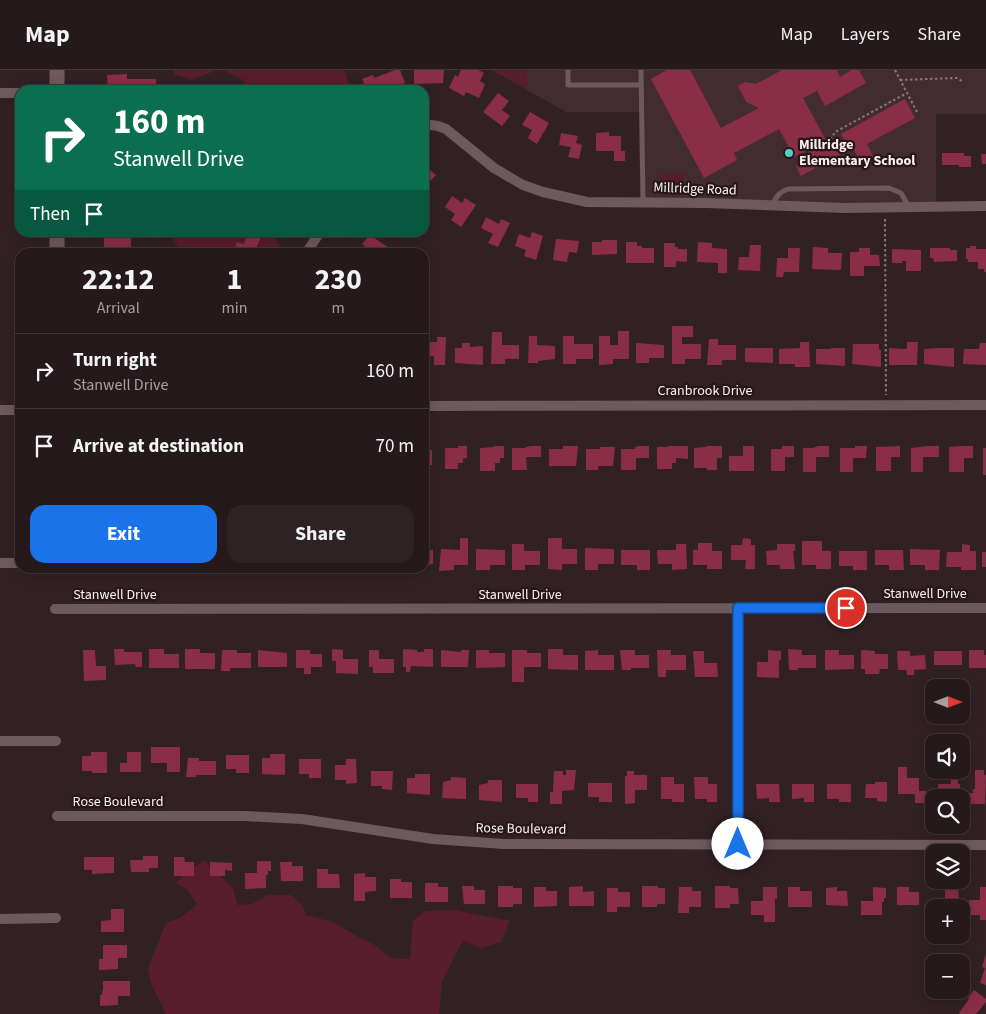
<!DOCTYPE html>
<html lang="en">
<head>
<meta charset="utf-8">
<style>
	:root { --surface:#26191b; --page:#2e2224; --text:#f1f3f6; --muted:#a4a0a3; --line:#42383a; --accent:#1a73e8 }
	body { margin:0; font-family:"Source Sans 3",sans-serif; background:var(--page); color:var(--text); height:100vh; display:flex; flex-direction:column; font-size:19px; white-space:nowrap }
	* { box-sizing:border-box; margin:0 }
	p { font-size:16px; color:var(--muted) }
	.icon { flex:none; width:28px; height:28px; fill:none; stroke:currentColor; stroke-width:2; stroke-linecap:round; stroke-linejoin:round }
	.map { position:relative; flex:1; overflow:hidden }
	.panel { position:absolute; left:15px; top:178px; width:414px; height:325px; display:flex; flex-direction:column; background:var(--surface); border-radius:15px; box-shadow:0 2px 12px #0003,0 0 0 1px var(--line) }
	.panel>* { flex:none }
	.hud { position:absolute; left:15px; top:15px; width:414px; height:152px; border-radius:15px; box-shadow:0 2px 12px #0003,0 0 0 1px var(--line); background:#0b6e4f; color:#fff; overflow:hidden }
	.needle { width:32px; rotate:90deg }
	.controls { position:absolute; left:925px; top:609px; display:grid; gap:10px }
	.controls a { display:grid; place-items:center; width:45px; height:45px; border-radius:10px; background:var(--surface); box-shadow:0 2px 12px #0003,0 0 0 1px var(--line); font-size:25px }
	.pin { position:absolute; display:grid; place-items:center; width:42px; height:42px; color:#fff; margin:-21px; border:2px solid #fff; border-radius:50%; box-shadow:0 1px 5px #0007 }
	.me { position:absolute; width:55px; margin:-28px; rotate:0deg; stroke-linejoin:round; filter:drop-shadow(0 0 4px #0008) }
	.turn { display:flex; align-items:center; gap:18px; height:105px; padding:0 15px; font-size:22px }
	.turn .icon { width:65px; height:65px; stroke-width:2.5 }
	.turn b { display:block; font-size:35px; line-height:42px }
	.then { display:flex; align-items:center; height:48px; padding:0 15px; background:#0003; gap:10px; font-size:19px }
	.eta { display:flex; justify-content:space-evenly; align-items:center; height:85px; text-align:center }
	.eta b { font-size:30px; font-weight:700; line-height:35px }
	.cta { display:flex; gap:10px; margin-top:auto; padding:10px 15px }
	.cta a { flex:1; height:58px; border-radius:15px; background:var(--accent); color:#fff; font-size:20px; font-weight:700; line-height:58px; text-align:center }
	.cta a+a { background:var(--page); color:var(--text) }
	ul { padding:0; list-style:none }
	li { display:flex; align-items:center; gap:15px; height:75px; padding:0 15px; border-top:1px solid var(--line) }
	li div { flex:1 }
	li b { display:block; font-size:19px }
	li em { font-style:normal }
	header { display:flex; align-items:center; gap:30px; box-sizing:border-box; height:70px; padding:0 25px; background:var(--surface); border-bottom:1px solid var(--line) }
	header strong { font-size:24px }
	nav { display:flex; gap:28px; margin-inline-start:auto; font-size:18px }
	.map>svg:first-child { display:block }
	.built { fill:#432c30 }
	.green { fill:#581d2c }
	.building { fill:#8a2e47 }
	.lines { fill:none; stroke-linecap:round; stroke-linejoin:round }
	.path { stroke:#87787a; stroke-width:2; stroke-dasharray:2.5 2.5; stroke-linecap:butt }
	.lane { stroke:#6e5a5d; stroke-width:5 }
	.street { stroke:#6e5a5d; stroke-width:10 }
	.secondary { stroke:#6e5a5d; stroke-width:15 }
	.route-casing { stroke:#114b97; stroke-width:12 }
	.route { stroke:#1a73e8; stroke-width:9 }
	.poi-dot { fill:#56cec4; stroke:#27171a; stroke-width:2 }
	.labels { text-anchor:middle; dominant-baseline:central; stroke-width:4.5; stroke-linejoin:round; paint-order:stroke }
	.poi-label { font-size:14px; font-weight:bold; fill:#fcf0f2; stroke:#27171a; text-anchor:start }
	.street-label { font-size:14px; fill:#fcf0f2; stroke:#27171a }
</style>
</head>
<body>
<header>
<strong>Map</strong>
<nav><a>Map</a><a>Layers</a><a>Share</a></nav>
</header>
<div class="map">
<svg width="986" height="944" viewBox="0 0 986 944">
	<rect width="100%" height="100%" fill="#322124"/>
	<!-- built -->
	<path class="built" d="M527,0H986V44H936V137L643,131L642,42H566L527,20Z"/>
	<!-- green -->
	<path class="green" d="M174,0H217L191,10L174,4Z
		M224,0H344L351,20H254L242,10Z
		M492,0H527V20Z
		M684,103V118H660V104Z
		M167,163H264L273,165L279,176L278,182H181L173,169Z
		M204,791L233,818L237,835L252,834L268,825H291L302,835L306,845L333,852L358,867L372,873L391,888L410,889L413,851L425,841L455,840L510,851L501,872L481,878L463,870L442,911L439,944H166L152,916L148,898L166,853L180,848L197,834L187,819L176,814L187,801Z"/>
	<!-- building -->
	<path class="building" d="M395,0H400L405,13L390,20H367L362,9L373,5L374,8Z
		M414,0H444L443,13L414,14Z
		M461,0H478L484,3L480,11L485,14L479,28L466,22L464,26L449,18L455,5L458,7Z
		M667,0H690L721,58L759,38L746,32L738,16L745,12L756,14L782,0H837L840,7L852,0H859L866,13L825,36L817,21L803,28L830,78L845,71L841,64L905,29L915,48L867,74L874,88L862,95L853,78L801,106L796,96L812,87L808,80L794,87L779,59L734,83L737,90L704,108L651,9Z
		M127,4V9H156V20H108L107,5Z
		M498,23L509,31L502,40L510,46L502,56L483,42Z
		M530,42L549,53L537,74L528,68L532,60L522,55Z
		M609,62V66H621V81H625V91H614V81H596V63Z
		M561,63L578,66L576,73L582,75L579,89L568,87L571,77L559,75Z
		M942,83H964V86H971V97H959V95H942Z
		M981,84H986V94H982Z
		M424,97H426L436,105L424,118Z
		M452,126L462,133L465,128L476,135L461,157L451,150L455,144L445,137Z
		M486,147L499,154L501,149L510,153L498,177L488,173L493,164L481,158Z
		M117,162H131V177L104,178V165H117Z
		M248,162L261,167L256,179L264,182H233L237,172L244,174Z
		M532,162L543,166L536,190L524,186L526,180L515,176L519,164L530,168Z
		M370,165L392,180L390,182H363L367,178L362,174Z
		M556,169L579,171L577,183L569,182L567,192L553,190Z
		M602,170H617V184L592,185V172H602Z
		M626,172H637V176H642V178H654V193H626Z
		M698,172L712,173V178L727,179V203H718V193L697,192Z
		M664,173H675V177H678V179H687V192L676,191V197H664Z
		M750,175H761L760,201L738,200L739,187H749Z
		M970,176H976V179H986V202H984V199H978V192H968V189H966V178H970Z
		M813,177L828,178V183H842L841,200L812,199Z
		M788,178H800L799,202H784L783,207H776L777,188H788Z
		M859,178H870V185H879L880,196H864V206H850V182H859Z
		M930,178H950V180H957V191L934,192L933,188H930Z
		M892,179L921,180V201H906V191H902V193H892Z
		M672,256H693V267H682V274H701V289H685V294H672Z
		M618,261H629V289H613V294L599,295V266H610V275H618Z
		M492,262H502V275H519V289H505V294H491Z
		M529,266H537V275L555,276V289L538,291V293H528Z
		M563,266H574V274H593V289H576V294H563Z
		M437,267H446L445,295H434V286H424V272H437Z
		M709,269H718V275H736V290H722V295H707Z
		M800,272H809L810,297H795V294H779V279L800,278Z
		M907,272H918L917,295H889V278L907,279Z
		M462,273H470V277L483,276V295L455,293V278H462Z
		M636,273L664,275V288H649V293H636Z
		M980,273H986V295L963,294L964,279H979Z
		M853,274H879V279L881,280V297L852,294Z
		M745,278H773V293L745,292Z
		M831,278H845V296L816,294V279H831Z
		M939,278H954V297L924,294V279Z
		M458,376H467V388H463V393H458V399H445V378H458Z
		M494,376H504V388H500V393H495V401H480V378L494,377Z
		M531,376H541V387H526L527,400H512V378H526V377Z
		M563,376H578L576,396H549V379H563Z
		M640,376H649V388H636V400H621V379H635V377Z
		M668,376H688V389L676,388V393H672V399H657V377H668Z
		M706,376H722V388H717V400H707V398H694V378L706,377Z
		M743,376H754V401H729V386H743Z
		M782,376H794V387H785V401H771V379H782Z
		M818,376H829V387H816V402H803V378H813Z
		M855,376H867L866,388H853V402H840V378H855Z
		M900,376V387H891V401H876V377Z
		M928,376H939V387H923V402H911V378Z
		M962,376H973V388H964V402H949V377Z
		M600,377H615L613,396H598V400H586V379H600Z
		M983,378H986V405H983Z
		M424,380H432V395H424Z
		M460,468H468V495H454V500L439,501L441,479L460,480Z
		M548,468H562V479H577V494H562V500L548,499Z
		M743,468L751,469V475H755V499H745L746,490H731V475H742Z
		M802,471H822V481H831V499H816V495H802Z
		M698,473H712V481H722V499H707V495H693V480H698Z
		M512,474H524V481H540V495H525V500H512Z
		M676,474H686L687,499L672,500V494H658L657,480H676Z
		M777,474H795V481H793L795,499H780V495H767L766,481L777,480Z
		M962,474L970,475V481H976V500H961V497H946L947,482H962Z
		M585,478L614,479V494H598V500H585Z
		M476,479L505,480V495H490V500H476Z
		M910,479L940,480L939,500H925V495H910Z
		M424,480H433V494L424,495Z
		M621,480H650V500H637V495H621Z
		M875,480H903L904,500H889V495H875Z
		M839,481H867V500H853V496H839Z
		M982,482H986V497H982Z
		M81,498H107V500H81Z
		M294,498H309V500H294Z
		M114,579H124V582H142V597H136L135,594L115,595Z
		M149,579H164V584H179V598H149Z
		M185,579H200V583H215V599H185Z
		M332,579L343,580V589H358V604L336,603V591H332Z
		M403,579L417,580V582H424V579H433V597L411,596L410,602H406V597H403Z
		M548,579H563V585H578V600L548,599Z
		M788,579L802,580V585H816V598H798V600H789Z
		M83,580H95L96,596H106V610L84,611Z
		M222,580H237V583H251V598H230V601H221Z
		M258,580L287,583V597H258Z
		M296,580H310V584H322V597H311V604H304V598H296Z
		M369,580H379V589H394V603H373V597H369Z
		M441,580L461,582V580H469L468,597H441Z
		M476,580H489V583H505V597L476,598Z
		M512,580H527V583H541V597H524V612H512Z
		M598,580V585H614V600H585V581Z
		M620,580H635V585H649V598H631V600H622Z
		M657,580H671V585H686V600H666V607H658Z
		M768,580L781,581V590H779V608L757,607V592H768Z
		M825,580H839V585H854V599L825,600Z
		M861,580L875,581V584H888V599H880L879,604H865V599H861Z
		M969,580H984V585H986V598H969Z
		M693,581H704V593H717L718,607H695Z
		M897,581H910V586L925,585L926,599L914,600V605H907L906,600H898Z
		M934,581H962V595H934Z
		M151,677H180V702H167V693H151Z
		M91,682H107V703H92V701H82V686H91Z
		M127,682H141V702H120V693H127Z
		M270,684H285V705L262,704V688H270Z
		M226,685H249V703H236V699H226Z
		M188,688H199V691H216V705H196V707H186Z
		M299,689H321V708H309V704H299Z
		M346,689H356L357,713L346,714V710H335V695H346Z
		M898,697H907V708H919V721H926V733H915V724H898Z
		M566,700H576L574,720L562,721V734H550V722H553L554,701H563V705H566Z
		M975,700H984V705H986L985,734H970V723H973V719H975Z
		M371,701H393L392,720L382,719V716H371Z
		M627,701H634V705H647V720H635V733L625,734V706H627Z
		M415,704H430V725L407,723V708H415Z
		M451,707L466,708V729L442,728L443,712L451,710Z
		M661,707H674V714H684V732H672V729H661Z
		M694,707H708V714H717V732H707V729H695Z
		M951,708H958V714H960V728H938V714H951Z
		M488,710H502V732L479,730V715L488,713Z
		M875,712H887V732L877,731V728H865L866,714H875Z
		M588,713H612V732H599V727H588Z
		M516,714H538V732H528V728H516Z
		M756,714H779L780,732H769V728L757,729Z
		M792,714H814V732H804V728L792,729Z
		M827,714H851V732H839V729H827Z
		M143,786H158V798H149V802H131L130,790H143Z
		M84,787H114V803L92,804V800H84Z
		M174,787H184L185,792H194V806H174Z
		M257,791H271V801H268V805H266V818L245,819V803H257Z
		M210,792L232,793V801L225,800V806H210Z
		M280,792H292V796H303V811H281Z
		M317,799H328V804H339L340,818H317Z
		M365,803V807H376V821L365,822V831H354V804Z
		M390,809H401V812H412V828H390Z
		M425,813H438V817H448V832H425Z
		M462,816H474V820H485V834H464Z
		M498,816H513V818H522V834H513V837H498Z
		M583,816V822L594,821V836H569V817Z
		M642,816H658V818H665V834H657V837H642Z
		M715,816H730V818H738L739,834H730V838H715Z
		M534,817H546V821H557V836L534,837Z
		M679,817H692V821H701V837H689V843H678Z
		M763,817H777V829H775V852H764V845H751V831H763Z
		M788,817H800V821H812V837H788Z
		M837,817V821H847L848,836L826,835V818Z
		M873,817L886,818V828H884V832H882V845H861V831H873Z
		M897,817H909V822H919V835H897Z
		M980,817H986V850H980V845H969V830H980Z
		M607,818H618V822H630V837H617V842H607Z
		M945,818H958L959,829H956L955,838H933V831H945Z
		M111,839H124V862H101V851L111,850Z
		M103,875H127V888H118V899L99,900V889H103Z
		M986,884V915L980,913L985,898L982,897Z
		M103,911H130V926H118V935L100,936V925H102V921H103Z
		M974,920L986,929V932L976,944H960L959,943L969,929L968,928Z"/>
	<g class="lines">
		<!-- path -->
		<path class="path" d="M895,0L917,42
			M900,10L957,8L962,11
			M828,74L835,62L907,23
			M885,149L886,325"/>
		<!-- lane -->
		<path class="lane" d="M568,0V15H641
			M641,0L643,131
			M772,136C776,127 779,122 788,119L889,118L901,123L909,137"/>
		<!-- street -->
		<path class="street" d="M0,23H20
			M424,54L438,56L446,59L494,98L523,115L543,122L587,132L706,133L845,138L986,136
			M307,182L320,162
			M424,336L986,335
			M0,340H20
			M0,493H20
			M55,539L986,538
			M0,671H56
			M57,746H244L302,749L433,769L504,774L986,775
			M738,774V538
			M0,849L56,848"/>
		<!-- secondary -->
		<path class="secondary" d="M57,0V20
			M57,162V182"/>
	</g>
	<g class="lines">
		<defs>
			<path id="route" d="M738,774V538H846"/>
		</defs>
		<!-- route casing -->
		<use href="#route" class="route-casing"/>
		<!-- route -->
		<use href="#route" class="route"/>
	</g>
	<!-- markers -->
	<circle class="poi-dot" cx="789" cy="83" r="5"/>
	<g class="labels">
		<!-- poi labels -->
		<g class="poi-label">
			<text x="799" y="75">Millridge<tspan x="799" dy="16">Elementary School</tspan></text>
		</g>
		<!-- street labels -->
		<g class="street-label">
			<text transform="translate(695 119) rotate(2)">Millridge Road</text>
			<text x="705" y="321">Cranbrook Drive</text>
			<text x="925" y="524">Stanwell Drive</text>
			<text x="115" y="525">Stanwell Drive</text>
			<text x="520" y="525">Stanwell Drive</text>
			<text x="118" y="732">Rose Boulevard</text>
			<text transform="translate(521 759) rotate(1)">Rose Boulevard</text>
		</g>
	</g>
</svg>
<div class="controls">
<a><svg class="needle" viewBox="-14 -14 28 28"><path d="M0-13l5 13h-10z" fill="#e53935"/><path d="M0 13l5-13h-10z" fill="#a4a0a3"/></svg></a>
<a><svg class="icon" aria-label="sound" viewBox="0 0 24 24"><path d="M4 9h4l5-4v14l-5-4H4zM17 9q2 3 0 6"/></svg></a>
<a><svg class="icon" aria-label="search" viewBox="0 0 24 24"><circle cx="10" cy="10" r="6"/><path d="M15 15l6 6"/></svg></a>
<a><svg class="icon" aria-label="layers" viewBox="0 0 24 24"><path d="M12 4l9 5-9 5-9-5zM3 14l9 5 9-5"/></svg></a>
<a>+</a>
<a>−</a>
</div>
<div class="pin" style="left:846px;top:538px;background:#d93025"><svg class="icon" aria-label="arrive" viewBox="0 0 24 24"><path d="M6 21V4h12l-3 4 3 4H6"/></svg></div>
<svg class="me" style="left:738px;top:774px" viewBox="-20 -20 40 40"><circle r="19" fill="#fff"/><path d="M0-13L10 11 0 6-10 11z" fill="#1a73e8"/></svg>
<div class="hud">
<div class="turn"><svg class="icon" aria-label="right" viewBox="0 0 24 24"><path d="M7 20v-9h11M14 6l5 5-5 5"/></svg><div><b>160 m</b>Stanwell Drive</div></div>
<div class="then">Then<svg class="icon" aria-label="arrive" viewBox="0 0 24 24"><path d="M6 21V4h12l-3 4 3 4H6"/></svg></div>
</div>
<section class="panel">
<div class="eta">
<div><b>22:12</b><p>Arrival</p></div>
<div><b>1</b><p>min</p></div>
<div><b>230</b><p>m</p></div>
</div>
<ul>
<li><svg class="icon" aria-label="right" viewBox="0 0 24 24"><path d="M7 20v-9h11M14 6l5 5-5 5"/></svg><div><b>Turn right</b><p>Stanwell Drive</p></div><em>160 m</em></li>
<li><svg class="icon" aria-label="arrive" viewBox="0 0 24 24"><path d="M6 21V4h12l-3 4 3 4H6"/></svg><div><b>Arrive at destination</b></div><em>70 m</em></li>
</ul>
<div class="cta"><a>Exit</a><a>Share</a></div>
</section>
</div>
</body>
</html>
